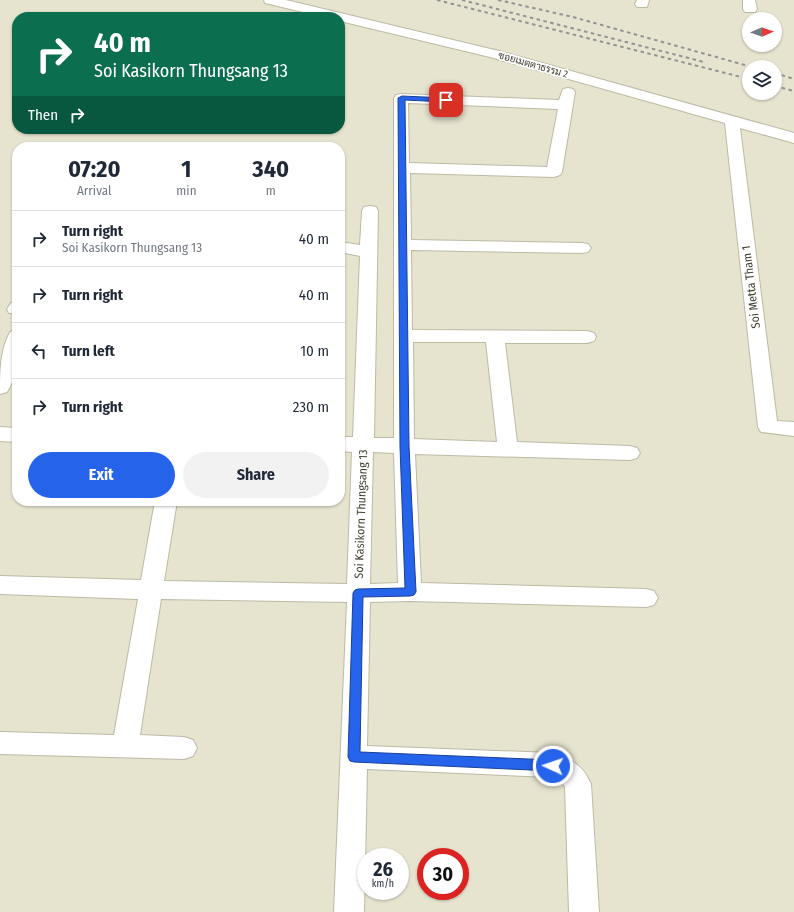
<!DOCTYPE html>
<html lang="en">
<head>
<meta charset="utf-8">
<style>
	:root { --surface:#fff; --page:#f2f2f3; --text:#1f2937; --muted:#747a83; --line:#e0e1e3; --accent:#2563eb }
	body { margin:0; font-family:"Fira Sans Condensed",Sarabun,sans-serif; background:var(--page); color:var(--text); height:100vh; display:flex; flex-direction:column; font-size:15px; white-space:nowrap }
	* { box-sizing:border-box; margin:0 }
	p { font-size:13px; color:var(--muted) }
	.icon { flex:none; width:22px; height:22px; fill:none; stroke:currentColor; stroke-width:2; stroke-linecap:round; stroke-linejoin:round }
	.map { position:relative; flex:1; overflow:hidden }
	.side { position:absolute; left:12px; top:142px; width:333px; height:364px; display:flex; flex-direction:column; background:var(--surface); border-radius:16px; box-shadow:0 1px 3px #0004 }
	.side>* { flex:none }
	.top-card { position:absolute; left:12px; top:12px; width:333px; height:122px; border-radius:16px; box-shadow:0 1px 3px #0004; background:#0b6e4f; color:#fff; overflow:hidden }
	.needle { width:26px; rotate:88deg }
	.buttons { position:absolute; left:742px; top:12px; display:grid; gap:8px }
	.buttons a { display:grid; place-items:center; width:40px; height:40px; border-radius:50%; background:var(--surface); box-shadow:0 1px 3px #0004; font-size:20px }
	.speed { position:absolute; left:357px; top:848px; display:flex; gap:8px; font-size:20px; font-weight:700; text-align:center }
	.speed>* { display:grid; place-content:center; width:52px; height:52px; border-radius:50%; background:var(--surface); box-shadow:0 1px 3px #0004; line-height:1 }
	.speed small { font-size:10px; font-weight:400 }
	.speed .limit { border:6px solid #d22; background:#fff; color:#111 }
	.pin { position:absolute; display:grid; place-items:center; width:34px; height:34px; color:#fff; margin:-17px; border-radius:8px; box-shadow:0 2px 6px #0006 }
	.me { position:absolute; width:44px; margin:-22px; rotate:273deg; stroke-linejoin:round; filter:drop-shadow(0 0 3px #0008) }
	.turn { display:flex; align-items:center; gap:14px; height:84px; padding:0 16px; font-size:18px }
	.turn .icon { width:52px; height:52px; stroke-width:2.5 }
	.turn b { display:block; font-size:28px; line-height:34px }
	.then { display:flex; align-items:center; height:38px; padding:0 16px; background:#0003; gap:8px; font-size:15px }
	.eta { display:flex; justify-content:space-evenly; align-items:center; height:68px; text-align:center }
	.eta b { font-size:24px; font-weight:700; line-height:28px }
	.primary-button { display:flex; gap:8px; margin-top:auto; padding:8px 16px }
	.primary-button a { flex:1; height:46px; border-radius:24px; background:var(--accent); color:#fff; font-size:16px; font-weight:700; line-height:46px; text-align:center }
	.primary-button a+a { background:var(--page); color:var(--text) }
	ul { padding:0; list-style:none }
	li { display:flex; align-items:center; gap:12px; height:56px; padding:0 16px; border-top:1px solid var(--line) }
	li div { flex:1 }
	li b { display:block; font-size:15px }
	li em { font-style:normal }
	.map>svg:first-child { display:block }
	.residential { fill:#e6e3cf; fill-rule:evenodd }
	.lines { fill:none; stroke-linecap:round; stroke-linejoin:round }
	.street-casing { stroke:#bdbaa4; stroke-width:2 }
	.street { fill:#fff; fill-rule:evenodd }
	.rail { stroke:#939393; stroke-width:2; stroke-dasharray:3.5 3.5; stroke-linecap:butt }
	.route { fill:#2563eb; stroke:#184099 }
	.labels { text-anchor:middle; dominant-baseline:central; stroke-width:3.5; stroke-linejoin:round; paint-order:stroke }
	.far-street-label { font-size:10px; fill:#434032; stroke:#fff }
	.street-label { font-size:12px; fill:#434032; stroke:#fff }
</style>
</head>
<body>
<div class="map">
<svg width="794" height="912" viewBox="0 0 794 912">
	<rect width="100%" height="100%" fill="#f2f0e2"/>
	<!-- residential -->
	<path class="residential" d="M0,0H794V912H0ZM17,17H340V129H17ZM749,19H775V45H749ZM749,67H775V93H749ZM17,147H340V501H17ZM366,857H400V891H366ZM426,857H460V891H426Z"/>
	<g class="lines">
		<defs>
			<path id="street" d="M264,0H286L499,51L794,133V143L740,128L777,421L794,422V436L761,432L758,427L725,123L490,57L340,21V17H324L265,3Z
				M637,0H649L647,7H637L635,4Z
				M743,0H755L757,9L755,12H745L743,9Z
				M568,88L573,89L575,92L562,172L560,175L554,177L410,173L411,240L582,243L588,244L591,248L588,252L582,253L411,250L412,330L587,331L594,333L596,337L594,341L587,343H505L517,442L630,446L637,448L640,453L637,458L630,460L415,454L421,583L646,589L654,591L658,598L654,605L646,607L410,601L370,602L367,746L553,753C573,761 582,764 591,784L599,912H569L565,787L560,780L551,777L367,769L364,912H334L347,602L161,599L140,735L184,737L193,740L197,748L193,756L184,759L0,754V732L114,735L138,599L0,594V576L141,580L155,501H177L164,581L347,584L352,452L340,451V437H353L360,256L340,252V242L360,245L362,211L364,207L370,206L376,207L378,211L374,438H394V98L396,95L401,94L559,100L563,89ZM408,103L558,109L547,167L409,163ZM413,342H486L497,442L414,439ZM373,452L394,453L398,583L370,584Z
				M17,301V314L9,313L7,309L11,303Z
				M17,330C17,351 19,373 7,392L0,394C0,372 0,350 10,332Z
				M0,427L17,428V442L0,441Z"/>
		</defs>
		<!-- street casing -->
		<use href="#street" class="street-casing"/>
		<!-- street -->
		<use href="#street" class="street"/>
		<!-- rail -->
		<path class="rail" d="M437,0L749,79
			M462,0L704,62
			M498,0L573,17L752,67
			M775,73L794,79
			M775,86L794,91"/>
	</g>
	<!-- route -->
	<path class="route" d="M402,96L446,98L449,100L446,102L405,100L409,446L416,592L414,595L410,596L363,597L360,752L553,760L557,762L559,766L557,769L553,771L354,762L350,761L348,757L353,593L355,590L358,589L405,588L400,446L398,98Z"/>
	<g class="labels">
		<!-- far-street labels -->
		<g class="far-street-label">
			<text transform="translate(533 65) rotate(16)">ซอยเมตตาธรรม 2</text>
		</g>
		<!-- street labels -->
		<g class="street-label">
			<text transform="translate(751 287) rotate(-97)">Soi Metta Tham 1</text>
			<text transform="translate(361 514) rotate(-88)">Soi Kasikorn Thungsang 13</text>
		</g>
	</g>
</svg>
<div class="buttons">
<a><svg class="needle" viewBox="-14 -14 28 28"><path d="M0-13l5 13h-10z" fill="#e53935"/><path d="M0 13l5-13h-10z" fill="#747a83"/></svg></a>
<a><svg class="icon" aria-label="layers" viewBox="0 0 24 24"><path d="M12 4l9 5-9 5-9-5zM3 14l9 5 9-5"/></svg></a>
</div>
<div class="speed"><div>26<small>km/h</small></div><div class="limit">30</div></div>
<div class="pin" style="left:446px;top:100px;background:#d93025"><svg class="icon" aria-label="arrive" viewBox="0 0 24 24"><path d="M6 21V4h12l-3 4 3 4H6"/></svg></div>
<svg class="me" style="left:553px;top:766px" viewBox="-20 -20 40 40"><circle r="17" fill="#2563eb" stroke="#fff" stroke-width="3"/><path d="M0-11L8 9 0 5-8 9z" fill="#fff"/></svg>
<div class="top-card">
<div class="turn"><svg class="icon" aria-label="right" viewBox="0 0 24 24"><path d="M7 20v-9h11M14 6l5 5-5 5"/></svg><div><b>40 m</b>Soi Kasikorn Thungsang 13</div></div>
<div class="then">Then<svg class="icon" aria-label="right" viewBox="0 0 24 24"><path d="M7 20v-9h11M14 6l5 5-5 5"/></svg></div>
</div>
<section class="side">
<div class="eta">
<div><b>07:20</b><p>Arrival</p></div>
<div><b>1</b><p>min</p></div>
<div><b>340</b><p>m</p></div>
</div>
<ul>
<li><svg class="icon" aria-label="right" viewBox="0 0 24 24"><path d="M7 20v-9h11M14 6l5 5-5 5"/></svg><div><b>Turn right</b><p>Soi Kasikorn Thungsang 13</p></div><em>40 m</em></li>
<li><svg class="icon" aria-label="right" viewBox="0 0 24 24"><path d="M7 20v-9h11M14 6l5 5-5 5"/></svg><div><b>Turn right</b></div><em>40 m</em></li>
<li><svg class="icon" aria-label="left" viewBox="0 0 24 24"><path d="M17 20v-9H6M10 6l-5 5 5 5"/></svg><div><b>Turn left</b></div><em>10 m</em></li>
<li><svg class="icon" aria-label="right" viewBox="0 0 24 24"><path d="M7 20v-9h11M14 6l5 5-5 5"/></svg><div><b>Turn right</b></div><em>230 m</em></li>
</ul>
<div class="primary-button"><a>Exit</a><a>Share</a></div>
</section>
</div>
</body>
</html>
